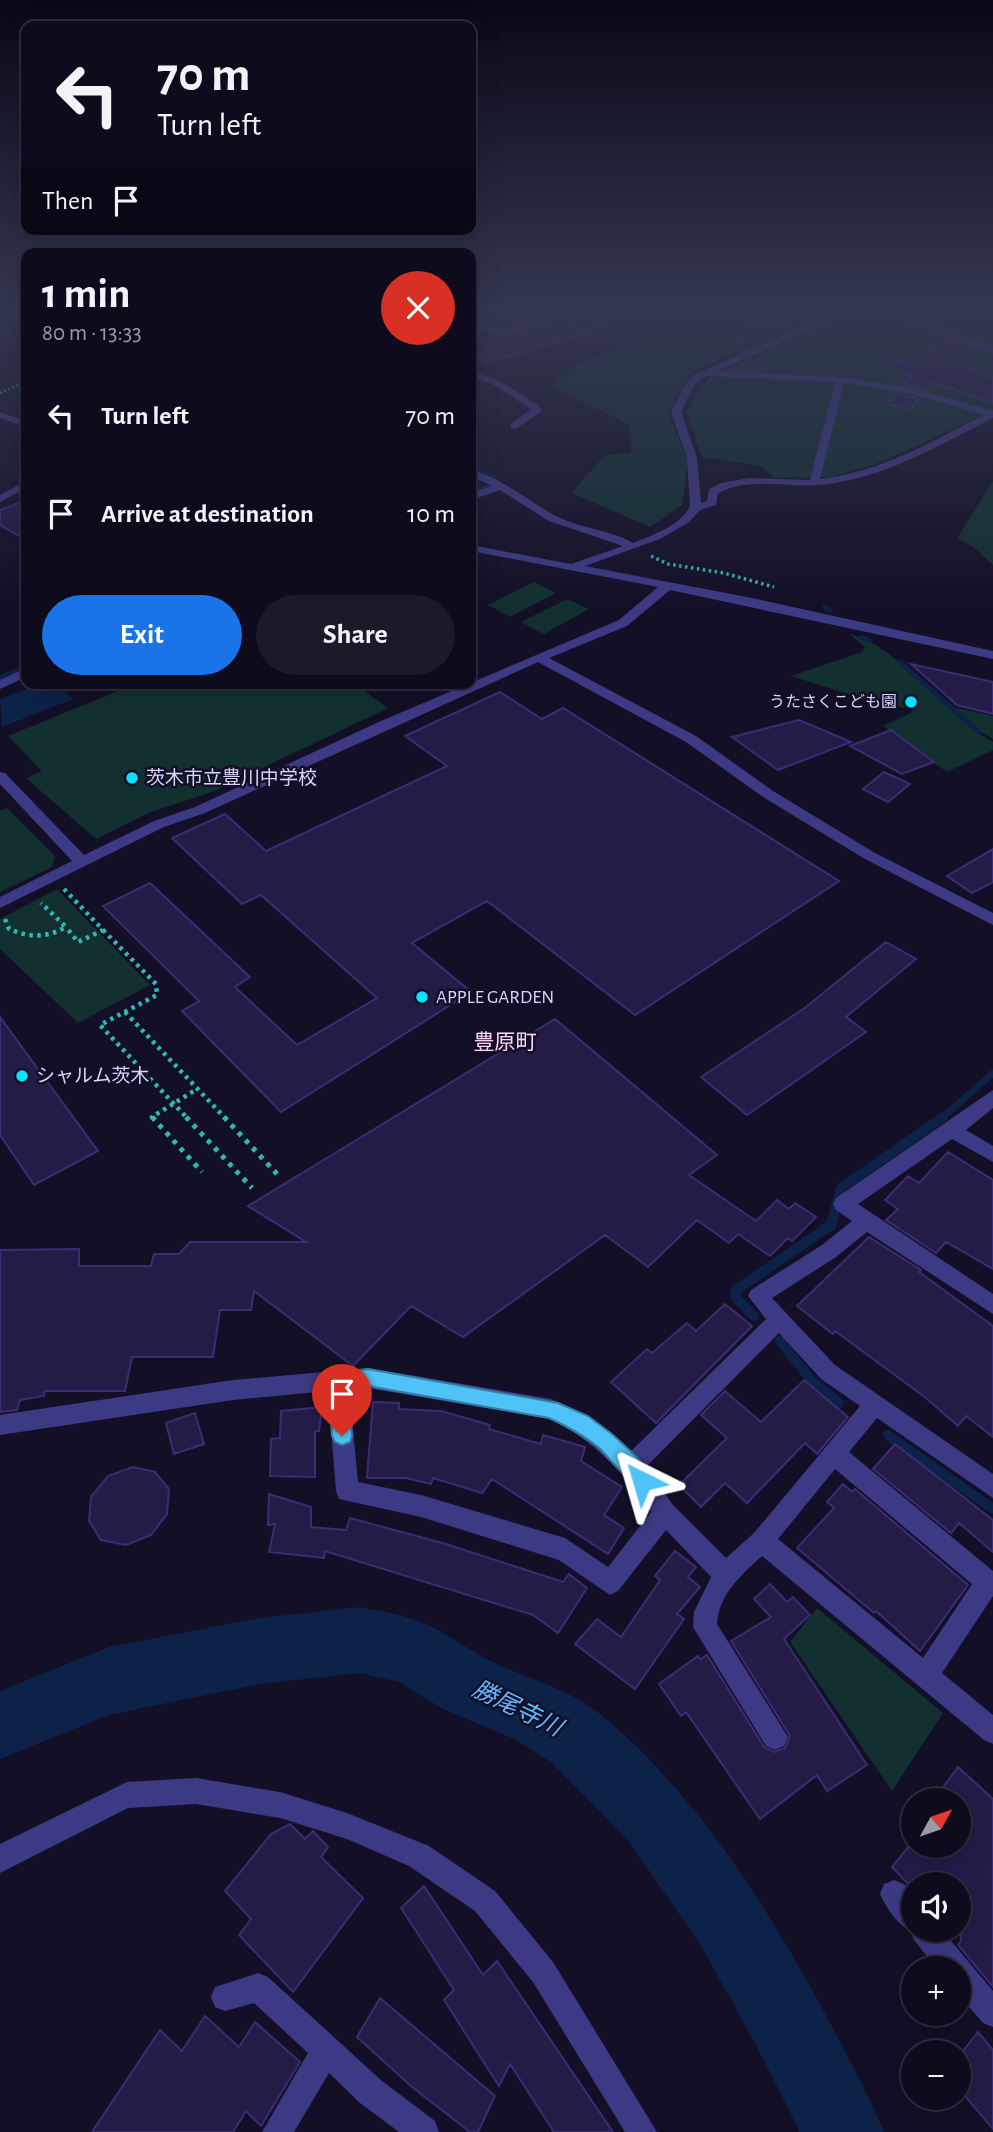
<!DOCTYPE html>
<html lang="en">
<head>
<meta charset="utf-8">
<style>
	:root { --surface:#0e0b1c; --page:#1c1929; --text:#f1f3f6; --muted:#9b9ba3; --line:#2e2b3b; --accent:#1a73e8 }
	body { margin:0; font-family:"Alegreya Sans","Noto Sans JP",sans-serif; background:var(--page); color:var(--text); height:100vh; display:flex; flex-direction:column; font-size:26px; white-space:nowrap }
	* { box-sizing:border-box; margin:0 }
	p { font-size:23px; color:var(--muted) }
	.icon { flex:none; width:38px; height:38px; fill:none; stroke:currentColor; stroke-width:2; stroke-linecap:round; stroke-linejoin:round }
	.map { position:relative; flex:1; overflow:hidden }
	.drawer { position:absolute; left:21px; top:248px; width:455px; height:441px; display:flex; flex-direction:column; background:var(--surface); border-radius:14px; box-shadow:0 7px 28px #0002,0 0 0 2px var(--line) }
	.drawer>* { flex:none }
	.hud { position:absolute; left:21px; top:21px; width:455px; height:214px; border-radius:14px; box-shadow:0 7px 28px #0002,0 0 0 2px var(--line); background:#0e0b1c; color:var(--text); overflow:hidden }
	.needle { width:46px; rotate:50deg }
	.tools { position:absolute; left:901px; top:1788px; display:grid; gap:14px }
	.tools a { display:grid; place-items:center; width:70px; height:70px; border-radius:50%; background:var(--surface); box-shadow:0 7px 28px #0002,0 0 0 2px var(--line); font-size:35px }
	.pin { position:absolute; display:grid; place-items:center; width:60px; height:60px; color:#fff; margin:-72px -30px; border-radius:50% 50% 50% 0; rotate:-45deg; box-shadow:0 0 7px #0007 }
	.pin .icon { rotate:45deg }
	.me { position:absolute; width:77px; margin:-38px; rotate:320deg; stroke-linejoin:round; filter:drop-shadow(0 0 5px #0008) }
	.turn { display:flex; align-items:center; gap:24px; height:147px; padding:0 21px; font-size:32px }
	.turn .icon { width:91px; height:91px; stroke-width:2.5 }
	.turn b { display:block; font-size:49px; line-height:60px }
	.then { display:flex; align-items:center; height:66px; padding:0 21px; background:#0003; gap:14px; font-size:26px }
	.round { display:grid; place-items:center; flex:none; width:74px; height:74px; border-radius:37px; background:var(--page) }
	.overview { display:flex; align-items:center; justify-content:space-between; height:119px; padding:0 21px }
	h1 { font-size:42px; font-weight:700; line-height:52px }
	.button { display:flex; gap:14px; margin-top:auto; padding:14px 21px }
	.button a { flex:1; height:80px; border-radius:42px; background:var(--accent); color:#fff; font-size:28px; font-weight:700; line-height:80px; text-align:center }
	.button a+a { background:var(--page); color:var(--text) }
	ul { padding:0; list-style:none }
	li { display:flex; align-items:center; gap:21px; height:98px; padding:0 21px }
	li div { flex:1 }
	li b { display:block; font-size:26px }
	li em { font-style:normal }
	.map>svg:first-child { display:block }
	.green { fill:#12302f }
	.water { fill:#0c2248 }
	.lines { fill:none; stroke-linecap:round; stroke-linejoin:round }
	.stream-far3 { stroke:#0c2248; stroke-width:4.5 }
	.stream-far2 { stroke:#0c2248; stroke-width:5 }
	.stream-far1 { stroke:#0c2248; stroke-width:7 }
	.stream { stroke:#0c2248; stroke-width:10 }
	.river { fill:#0c2248; fill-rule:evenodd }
	.building { fill:#241b47; stroke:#3b2d73; stroke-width:2 }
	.path-far3 { stroke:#2fb8b0; stroke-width:2.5; stroke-dasharray:2 2.5; stroke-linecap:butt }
	.path-far2 { stroke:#2fb8b0; stroke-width:3.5; stroke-dasharray:2.5 3.5; stroke-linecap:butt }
	.path-far1 { stroke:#2fb8b0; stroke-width:4.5; stroke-dasharray:3.5 4.5; stroke-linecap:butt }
	.path { stroke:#2fb8b0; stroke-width:5; stroke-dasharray:4.5 6; stroke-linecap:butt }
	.minor { fill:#3d3a85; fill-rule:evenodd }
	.route { fill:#4fc3f7; stroke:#337fa1; stroke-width:2 }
	.poi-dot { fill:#00e5ff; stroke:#130f26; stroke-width:2.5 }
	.labels { text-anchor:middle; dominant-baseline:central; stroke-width:5; stroke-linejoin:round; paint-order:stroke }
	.far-poi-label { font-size:16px; fill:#d9d4ff; stroke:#130f26; text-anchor:end }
	.poi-label { font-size:19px; fill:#d9d4ff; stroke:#130f26; text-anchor:start }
	.neighbourhood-label { font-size:21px; fill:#ffd6f0; stroke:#130f26 }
	.near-water-label { font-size:24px; font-style:italic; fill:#62b6ff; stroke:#130f26 }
</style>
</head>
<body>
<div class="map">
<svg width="993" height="2132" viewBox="0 0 993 2132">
	<rect width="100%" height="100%" fill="#130f26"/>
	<!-- green -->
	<path class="green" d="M500,309H776L744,324L743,349L693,372L668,412L688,461L682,505L650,527L571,493L605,455L631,453L630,425L551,387L576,364L637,342L571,309L531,321L496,311Z
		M857,309H993V417L985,415L876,464L832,477L775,478L760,466L702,457L686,412L709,377L839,320Z
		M993,481V565L973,547L957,538Z
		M534,582L556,593L510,617L488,605Z
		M567,599L589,609L544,634L521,622Z
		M849,634C897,643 947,718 993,742V750L947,772L883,726L911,713L912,710L848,694L791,676L862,652L865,647Z
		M135,684H355L388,708L212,792L151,812L96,839L26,778L42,771L8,736Z
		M952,707L993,716V739L980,731Z
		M7,808L55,856L52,867L0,892V811Z
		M57,889L150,985L78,1023L0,949V919Z
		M817,1608L943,1713L892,1791L790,1642Z"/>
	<!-- water -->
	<path class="water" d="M40,684H56L73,699L2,727L0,699Z"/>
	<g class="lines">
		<!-- stream-far3 -->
		<path class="stream-far3" d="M471,469L494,477
			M471,492L491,486"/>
		<!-- stream-far2 -->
		<path class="stream-far2" d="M825,607L830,610
			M862,637L870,641
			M900,662L979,732
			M0,678L26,666"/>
		<!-- stream-far1 -->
		<path class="stream-far1" d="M941,1119L993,1073"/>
		<!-- stream -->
		<path class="stream" d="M754,1316L735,1297L736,1290L831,1225L841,1188L943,1117
			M780,1341L812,1381L839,1403
			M888,1435L993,1509"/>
		<!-- river -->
		<path class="river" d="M360,1607C386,1612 413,1616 436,1629C455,1639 472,1652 491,1661C527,1679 568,1688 600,1714C697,1793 772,1914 830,2023C849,2059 868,2094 884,2132H800L756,2045L700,1944L627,1839L551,1762L512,1738L443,1709L399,1682L360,1673L260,1684L109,1715L0,1759V1691L109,1647L260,1618Z"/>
	</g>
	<!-- building -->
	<path class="building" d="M564,317L596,330L488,363L471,354V345Z
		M945,338L961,348L950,362L993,378V403L933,382L927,389L904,384L912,376L891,366L919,355H930Z
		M896,394L911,397L919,399L910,409L887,404Z
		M26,500V540L0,525V510Z
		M911,664L993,682V714L957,705Z
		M500,692L542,719L563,708L839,881L635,1015L487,901L412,943L471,992L281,1112L182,1011L199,1001L103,906L150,883L250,977L235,987L297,1045L377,998L261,895L242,904L172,838L225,814L266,851L447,766L405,736Z
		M799,720L851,742L778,770L732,737Z
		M891,730L934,762L902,774L850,746Z
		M884,772L910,784L888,802L863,789Z
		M993,849V882L972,893L947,876Z
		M886,942L916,959L846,1017L866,1032L747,1115L701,1077L806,1007Z
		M0,1017L98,1151L34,1185L0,1135Z
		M555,1019L717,1155L689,1175L756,1221L777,1200L789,1209L795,1203L816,1217L792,1241L788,1238L770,1256L738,1234L729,1243L697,1220L648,1267L605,1235L463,1337L411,1306L353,1366L254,1291L251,1310H220L213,1357H132L125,1391H45L44,1396L20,1400L17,1410L0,1412V1250L79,1249V1266H151L154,1254H179L190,1242H306L248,1206Z
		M948,1152L993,1180V1269L946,1242L936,1253L886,1220L898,1209L885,1200L908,1176L919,1183Z
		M869,1237L921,1270L919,1272L993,1326V1437L966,1416L958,1426L926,1398L835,1331L833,1334L797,1306Z
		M725,1304L752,1326L656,1423L611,1382L647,1349L652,1353L687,1323L696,1331Z
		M804,1380L848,1417L817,1454L805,1443L747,1503L725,1483L701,1507L679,1485L727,1438L701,1415L725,1391L761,1422Z
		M373,1402L399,1403V1409L441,1411L490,1425L489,1429L541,1444L543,1435L585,1447L581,1461L622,1487L604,1515L624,1528L608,1554L492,1479L482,1493L433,1478L431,1484L406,1478H367Z
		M322,1407L319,1431L315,1432V1477L270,1476L271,1439L280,1438L281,1411Z
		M195,1413L204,1444L174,1454L166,1423Z
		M895,1444L993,1520V1552L959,1523L951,1533L873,1469Z
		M133,1467L155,1472L169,1489L167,1514L151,1535L126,1545L101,1540L89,1521L91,1497L108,1476Z
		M843,1484L852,1492L855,1489L968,1585L920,1651L876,1611L874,1613L797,1548L834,1508L827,1502Z
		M269,1494L311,1507V1527L346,1530L350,1518L446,1544L563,1582L569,1574L587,1588L558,1633L533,1615L325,1551L324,1558L269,1552L275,1524L268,1525Z
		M675,1551L696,1567L688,1577L700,1587L677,1614L684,1619L635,1689L575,1644L597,1619L621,1637L660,1580L655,1576Z
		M770,1584L787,1602L793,1597L810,1615L784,1639L867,1765L827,1791L817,1775L760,1819L686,1712L681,1716L659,1684L698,1656L700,1659L707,1655L764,1747L774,1752L785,1748L790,1736L731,1641L771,1617L754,1599Z
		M958,1767L993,1799V1987L958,1945L961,1941L959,1885H909L892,1867L909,1846H959V1801H933Z
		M290,1824L305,1839L313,1831L328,1847L321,1857L363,1898L293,1992L239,1935L251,1919L225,1891L271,1834Z
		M424,1886L483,1975L497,1961L613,2132H554L510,2064L499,2086L444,2000L454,1990L401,1908Z
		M380,1998L495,2096L478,2132H470L412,2087L357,2037Z
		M205,2016L239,2047L255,2022L300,2062L261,2126L246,2111L233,2132H92L160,2030L182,2051Z
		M978,2032L993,2050V2129L959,2089V2056Z"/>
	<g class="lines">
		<!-- path-far3 -->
		<path class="path-far3" d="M0,393L26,382"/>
		<!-- path-far2 -->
		<path class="path-far2" d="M651,556L668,564L724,573L774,587"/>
		<!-- path-far1 -->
		<path class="path-far1" d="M64,889L103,930L78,942L66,927
			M5,919L9,929C30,938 46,938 66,927L41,903
			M103,930L156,984L157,995L100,1025L188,1119
			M125,1012L226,1119
			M154,1119L152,1117L197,1089"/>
		<!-- path -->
		<path class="path" d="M152,1117L202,1172
			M186,1117L252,1188
			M224,1117L277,1174"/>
		<!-- minor -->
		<path class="minor" d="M568,309L575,311L499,336L471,328V322L499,330Z
			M838,309H848L828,322L718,371L840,377L913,388L993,411V418C939,445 890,475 829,484C792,490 753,475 718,493L716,505L700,510L689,522L660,539L585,566L752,598L993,651V659L670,590L627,626L549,658L696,736L773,791L875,853L993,913V925L865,859L763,797L686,742L538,662L205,813L164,827L0,908V897L72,861L0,784V772L5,773L84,855L154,821L195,807L381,721L619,620L658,587L471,551V545L571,564L623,546L549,521L500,490L471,500V493L492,486L471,476V470C503,478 527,501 556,516C581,529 609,529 633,543C653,535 680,526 690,506L687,458L671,412L686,383L694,375ZM707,376L835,382L810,480L749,478L721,483L709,489L707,501L701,503L697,458L681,412L695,384ZM844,383L912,394L984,415C931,442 881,472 820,479Z
			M879,309H891L993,348V354Z
			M471,371L498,380L538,405L542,411L517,428H511V424L531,409L492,384L471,377Z
			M0,412L26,421V427L0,418Z
			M26,481V488L0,502V495Z
			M26,668V677L0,689V680Z
			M993,1090V1108L966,1130L993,1146V1162L952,1139L858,1204L993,1294V1314L867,1232L836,1257L772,1298L835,1365L993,1474V1498L877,1418L849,1452L993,1571V1596L942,1673L993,1715V1744L984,1740L762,1556C741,1575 719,1594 717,1624L788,1737L784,1746L775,1750L766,1746L693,1627L694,1612L711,1577L666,1530L618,1591L610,1595L559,1560L421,1517L339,1499L336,1491L328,1391L233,1400L0,1435V1415L233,1380L368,1368L551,1399L589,1416L631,1451L766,1319L748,1296L751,1290L822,1245L852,1221L836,1210L833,1204L836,1198ZM779,1333L821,1379L860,1406L754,1533L726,1558L673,1505L646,1467ZM368,1388L549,1419C594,1440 623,1472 651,1512L608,1567L565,1538L421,1495L358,1482L349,1389ZM835,1469L972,1584L923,1658L778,1539Z
			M196,1778L280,1792L347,1813L429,1846L495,1891L553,1962L657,2132H625L533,1982L475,1911L409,1866L347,1839L280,1818L196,1804L128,1808L0,1873V1844L127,1782Z
			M894,1880L904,1884L914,1896V1930H942L993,1991V2027L983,2023L959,1995V1969H937L914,1940L910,1930C897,1925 886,1907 880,1894L884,1884Z
			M258,1973L268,1977L382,2081L435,2121L439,2132H399L360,2103L329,2073L294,2132H262L308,2053L254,2003L225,2011L215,2007L211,1997L215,1987Z"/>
	</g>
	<!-- sky -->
	<linearGradient id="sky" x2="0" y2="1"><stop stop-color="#0a0815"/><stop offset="0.51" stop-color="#333752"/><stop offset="1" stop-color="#333752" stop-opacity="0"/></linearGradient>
	<rect width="993" height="608" fill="url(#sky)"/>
	<!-- route -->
	<path class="route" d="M368,1369L558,1403L588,1416L612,1434L638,1458L652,1481L649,1488L642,1491C632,1487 609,1457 598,1447C583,1435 567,1426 549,1418L368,1386L348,1388L352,1436L350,1442L342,1445L335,1442L332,1436L328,1380L331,1374Z"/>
	<!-- markers -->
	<g class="poi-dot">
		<circle cx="911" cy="702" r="7"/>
		<circle cx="132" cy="778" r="7"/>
		<circle cx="422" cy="997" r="7"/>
		<circle cx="22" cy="1076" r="7"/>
	</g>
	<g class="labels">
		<!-- far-poi labels -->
		<g class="far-poi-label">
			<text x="897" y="702">うたさくこども園</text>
		</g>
		<!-- poi labels -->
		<g class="poi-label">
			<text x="146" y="778">茨木市立豊川中学校</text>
			<text x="436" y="997">APPLE GARDEN</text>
			<text x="36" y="1076">シャルム茨木</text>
		</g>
		<!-- neighbourhood labels -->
		<g class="neighbourhood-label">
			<text x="505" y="1042">豊原町</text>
		</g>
		<!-- near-water labels -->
		<g class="near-water-label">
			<text transform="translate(517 1709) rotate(26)">勝尾寺川</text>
		</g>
	</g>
</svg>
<div class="tools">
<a><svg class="needle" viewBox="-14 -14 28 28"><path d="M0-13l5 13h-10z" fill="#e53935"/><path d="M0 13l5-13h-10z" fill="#9b9ba3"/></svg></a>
<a><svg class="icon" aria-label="sound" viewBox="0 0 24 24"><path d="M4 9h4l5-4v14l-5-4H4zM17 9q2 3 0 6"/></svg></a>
<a>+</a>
<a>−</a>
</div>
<div class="pin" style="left:342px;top:1436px;background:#d93025"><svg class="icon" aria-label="arrive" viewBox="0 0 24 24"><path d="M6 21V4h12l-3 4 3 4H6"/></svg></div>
<svg class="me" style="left:642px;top:1481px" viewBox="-20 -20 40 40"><path d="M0-17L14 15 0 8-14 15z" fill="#4fc3f7" stroke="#fff" stroke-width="4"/></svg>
<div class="hud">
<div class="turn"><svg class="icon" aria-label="left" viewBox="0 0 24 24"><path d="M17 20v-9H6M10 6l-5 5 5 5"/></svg><div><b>70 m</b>Turn left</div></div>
<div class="then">Then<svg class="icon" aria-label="arrive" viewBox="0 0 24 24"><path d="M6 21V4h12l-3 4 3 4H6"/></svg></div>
</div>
<section class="drawer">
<div class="overview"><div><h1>1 min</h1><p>80 m · 13:33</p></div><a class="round" style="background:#d93025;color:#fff"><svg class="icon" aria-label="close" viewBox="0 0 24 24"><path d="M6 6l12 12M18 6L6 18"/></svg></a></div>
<ul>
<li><svg class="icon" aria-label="left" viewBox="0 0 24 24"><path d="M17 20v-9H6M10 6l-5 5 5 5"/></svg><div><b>Turn left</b></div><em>70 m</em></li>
<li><svg class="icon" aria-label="arrive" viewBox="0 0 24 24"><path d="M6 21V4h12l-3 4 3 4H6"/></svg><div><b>Arrive at destination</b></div><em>10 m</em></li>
</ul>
<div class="button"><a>Exit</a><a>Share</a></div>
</section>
</div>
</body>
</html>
